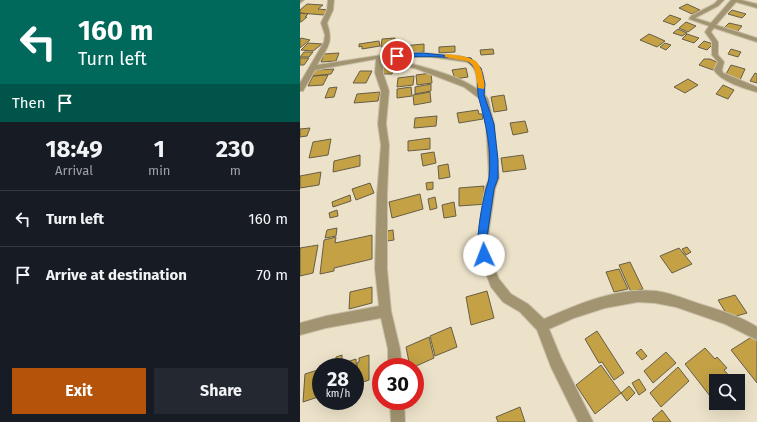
<!DOCTYPE html>
<html lang="en">
<head>
<meta charset="utf-8">
<style>
	:root { --surface:#171b24; --page:#242831; --text:#f1f3f6; --muted:#9ea1a6; --line:#363941; --accent:#b45309 }
	body { margin:0; font-family:"Fira Sans",sans-serif; background:var(--page); color:var(--text); height:100vh; display:flex; flex-direction:column; font-size:15px; white-space:nowrap }
	* { box-sizing:border-box; margin:0 }
	p { font-size:13px; color:var(--muted) }
	.icon { flex:none; width:22px; height:22px; fill:none; stroke:currentColor; stroke-width:2; stroke-linecap:round; stroke-linejoin:round }
	.map { position:relative; flex:1; overflow:hidden }
	.drawer { display:flex; flex-direction:column; background:var(--surface); width:300px }
	.drawer>* { flex:none }
	.guide { background:#00695c; color:#fff; overflow:hidden }
	.buttons { position:absolute; left:409px; top:374px; display:grid; gap:8px }
	.buttons a { display:grid; place-items:center; width:36px; height:36px; border-radius:0px; background:var(--surface); box-shadow:0 4px 16px #0002; font-size:20px }
	.speed { position:absolute; left:12px; top:358px; display:flex; gap:8px; font-size:20px; font-weight:700; text-align:center }
	.speed>* { display:grid; place-content:center; width:52px; height:52px; border-radius:50%; background:var(--surface); box-shadow:0 4px 16px #0002; line-height:1 }
	.speed small { font-size:10px; font-weight:400 }
	.speed .limit { border:6px solid #d22; background:#fff; color:#111 }
	.pin { position:absolute; display:grid; place-items:center; width:34px; height:34px; color:#fff; margin:-17px; border:2px solid #fff; border-radius:50%; box-shadow:0 1px 4px #0007 }
	.me { position:absolute; width:44px; margin:-22px; rotate:358deg; stroke-linejoin:round; filter:drop-shadow(0 0 3px #0008) }
	.turn { display:flex; align-items:center; gap:14px; height:84px; padding:0 12px; font-size:18px }
	.turn .icon { width:52px; height:52px; stroke-width:2.5 }
	.turn b { display:block; font-size:28px; line-height:34px }
	.then { display:flex; align-items:center; height:38px; padding:0 12px; background:#0003; gap:8px; font-size:15px }
	.eta { display:flex; justify-content:space-evenly; align-items:center; height:68px; text-align:center }
	.eta b { font-size:24px; font-weight:700; line-height:28px }
	.cta { display:flex; gap:8px; margin-top:auto; padding:8px 12px }
	.cta a { flex:1; height:46px; border-radius:0px; background:var(--accent); color:#fff; font-size:16px; font-weight:700; line-height:46px; text-align:center }
	.cta a+a { background:var(--page); color:var(--text) }
	ul { padding:0; list-style:none }
	li { display:flex; align-items:center; gap:12px; height:56px; padding:0 12px; border-top:1px solid var(--line) }
	li div { flex:1 }
	li b { display:block; font-size:15px }
	li em { font-style:normal }
	main { display:flex; flex:1; min-height:0 }
	.map>svg:first-child { display:block }
	.building { fill:#c3a144; stroke:#675e48 }
	.lines { fill:none; stroke-linecap:round; stroke-linejoin:round }
	.minor-casing { stroke:#c8bfa9; stroke-width:2 }
	.minor { fill:#a29470; fill-rule:evenodd }
	.route { fill:#1a73e8; stroke:#114b97 }
	.slow { fill:#f59e0b }
</style>
</head>
<body>
<main>
<section class="drawer">
<div class="guide">
<div class="turn"><svg class="icon" aria-label="left" viewBox="0 0 24 24"><path d="M17 20v-9H6M10 6l-5 5 5 5"/></svg><div><b>160 m</b>Turn left</div></div>
<div class="then">Then<svg class="icon" aria-label="arrive" viewBox="0 0 24 24"><path d="M6 21V4h12l-3 4 3 4H6"/></svg></div>
</div>
<div class="eta">
<div><b>18:49</b><p>Arrival</p></div>
<div><b>1</b><p>min</p></div>
<div><b>230</b><p>m</p></div>
</div>
<ul>
<li><svg class="icon" aria-label="left" viewBox="0 0 24 24"><path d="M17 20v-9H6M10 6l-5 5 5 5"/></svg><div><b>Turn left</b></div><em>160 m</em></li>
<li><svg class="icon" aria-label="arrive" viewBox="0 0 24 24"><path d="M6 21V4h12l-3 4 3 4H6"/></svg><div><b>Arrive at destination</b></div><em>70 m</em></li>
</ul>
<div class="cta"><a>Exit</a><a>Share</a></div>
</section>
<div class="map">
<svg width="457" height="422" viewBox="0 0 457 422">
	<rect width="100%" height="100%" fill="#ece2c9"/>
	<!-- building -->
	<path class="building" d="M7,4L23,5L18,9L29,10L24,15L0,13V10Z
		M387,4L400,10L392,14L379,8Z
		M432,10L446,14L442,18L428,14Z
		M0,13L8,14L5,17H7L1,22H0Z
		M370,15L381,19L374,25L363,21Z
		M386,22L396,26L388,32L379,28Z
		M429,23L442,26L437,32L424,28Z
		M378,29L387,33L382,36L373,33Z
		M349,34L354,36L365,41L357,47L340,40Z
		M387,34L399,38L394,43L382,39Z
		M1,38L10,40L0,48V39Z
		M95,38V40H91V44L95,43V46L81,47L82,39Z
		M79,41L80,46L62,49V46L59,47V44Z
		M404,41L413,44L407,50L398,47Z
		M8,43L22,44L13,51L1,50Z
		M365,43L371,45L366,50L360,47Z
		M124,44V52L101,54L102,46Z
		M155,46V52L139,53V47Z
		M193,49L194,54L181,55L180,50Z
		M431,49L441,52L438,57L428,54Z
		M4,52H13L9,57H0Z
		M39,53L36,61L21,62L24,54Z
		M0,58H9L4,65H0Z
		M404,59H410L419,63L413,70L399,65Z
		M85,63H97L92,74H80Z
		M431,65L445,69L440,80L425,76Z
		M166,68L168,77L155,79L152,70Z
		M34,69L31,74L12,76L15,70Z
		M60,71H72L66,83H53Z
		M131,73L132,83L117,85L116,75Z
		M455,73L457,74V83L450,81Z
		M28,75L23,85L8,86L13,76Z
		M114,76L113,85L97,87L98,78Z
		M388,79L398,85L385,93L374,87Z
		M131,84V91L115,94V87Z
		M423,85L434,90L428,99L416,94Z
		M37,87L34,97L25,98L29,88Z
		M111,87L112,96L97,98V89Z
		M80,92L78,101L54,103L57,94Z
		M130,92L131,102L114,105L113,95Z
		M204,95L207,110L194,112L191,97Z
		M178,110L179,114H182L183,119L159,123L157,113Z
		M137,116L136,126L114,128L115,118Z
		M225,121L228,132L213,135L210,123Z
		M10,128L7,136L0,137V129Z
		M130,138V149L108,151V141Z
		M31,139L28,155L9,158L13,142Z
		M134,152L136,163L123,166L121,154Z
		M60,155V166L33,172L34,161Z
		M223,155L226,169L203,172L201,158Z
		M148,164L150,177L139,179L138,166Z
		M21,172L19,185L0,188V176Z
		M133,182V189L127,190L126,183Z
		M70,183L74,193L56,200L52,189Z
		M184,186V193H187V204L159,206V188Z
		M120,194L123,209L92,218L89,202Z
		M50,195L51,201L33,207L32,202Z
		M135,197L137,208L130,210L128,199Z
		M154,202L156,216L144,218L142,205Z
		M37,210L38,216L30,218L29,213Z
		M37,228L36,236L25,238L27,230Z
		M93,230L94,240L87,241V231Z
		M72,235V259L34,268V271L20,274L24,240L36,237L35,243Z
		M18,245L13,273L0,276V248Z
		M387,247L391,252L386,255L382,249Z
		M379,248L392,264L372,273L360,256Z
		M330,262L343,289L331,292L319,265Z
		M319,269L328,289L314,292L306,272Z
		M72,287V303L49,309L50,292Z
		M187,291L194,318L171,325L166,297Z
		M435,295L447,313L429,318L418,300Z
		M151,327L157,347L135,356L130,336Z
		M297,331L324,373L314,380L302,362L299,363L285,339Z
		M453,336L457,341V383L431,350Z
		M129,337L134,358L114,367H110L106,347Z
		M405,348L415,359L417,357L427,368L424,370L431,378L427,381H416V391L410,396L385,364Z
		M341,349L347,356L342,360L336,353Z
		M366,352L376,363L353,383L344,371Z
		M42,355V363L35,365L36,357Z
		M69,355V380L58,384L57,363L59,362V358Z
		M56,359L57,384H55V367H37V365Z
		M301,365L321,393L295,414L276,385Z
		M378,367L389,381L361,407L350,393Z
		M21,369V396L3,402L5,374Z
		M339,379L346,390L339,395L332,383Z
		M329,386L335,393L327,401L321,393Z
		M220,407L225,422H198L196,417Z
		M362,410L371,422H354L352,419Z"/>
	<g class="lines">
		<defs>
			<path id="minor" d="M0,0H4L0,3Z
				M28,0H34L33,10L27,23C34,44 27,47 17,65L82,55L111,52L160,56L176,62L183,74L185,95L188,99L194,124L199,178L195,189L188,237L189,255L199,279L211,294L228,304L244,319C278,304 317,287 356,291C371,293 385,299 400,304C419,310 440,316 457,327V340L425,324L376,307L355,303L338,302L305,308L274,318L249,329L261,358L293,422H278L251,367L237,330L220,312L203,302L191,287L179,255L178,237L185,189L189,178L186,124L180,99L164,87L117,69L83,60V73L89,91L86,124L89,145L87,195V269L91,311L100,349L102,367H88V349L81,318L26,328L0,335V323L26,316L79,306L75,269L77,195L81,145L78,124L81,91L75,73L76,59L15,70L3,91H0V83L24,42L25,35L21,23L27,10ZM101,57H131L167,62C177,67 177,78 177,89C157,74 115,65 90,58Z
				M418,0H424L418,6L395,18L411,23L431,0H441L457,4V8L436,2L416,25L457,38V42L414,28L411,32L418,42V55L424,62L422,70L423,73L457,87V92C445,89 420,81 414,70L418,62L412,55V42L405,32L409,26L389,19L391,16L414,4Z
				M90,401H104L105,422H91Z"/>
		</defs>
		<!-- minor casing -->
		<use href="#minor" class="minor-casing"/>
		<!-- minor -->
		<use href="#minor" class="minor"/>
	</g>
	<!-- route -->
	<path class="route" d="M122,53L171,58L181,68L185,84L184,95L194,124L198,160V178L194,189L187,237L189,255L187,258L184,259L180,258C174,245 182,204 186,189C187,185 189,181 189,177C192,151 186,124 179,99C176,90 180,78 175,69C174,67 169,62 167,61C155,55 111,57 97,57L94,56L97,54Z"/>
	<!-- slow -->
	<path class="slow" d="M147,54C165,57 180,55 183,77C184,81 185,85 184,89L178,88C174,57 173,63 145,57V55Z"/>
</svg>
<div class="buttons">
<a><svg class="icon" aria-label="search" viewBox="0 0 24 24"><circle cx="10" cy="10" r="6"/><path d="M15 15l6 6"/></svg></a>
</div>
<div class="speed"><div>28<small>km/h</small></div><div class="limit">30</div></div>
<div class="pin" style="left:97px;top:56px;background:#d93025"><svg class="icon" aria-label="arrive" viewBox="0 0 24 24"><path d="M6 21V4h12l-3 4 3 4H6"/></svg></div>
<svg class="me" style="left:184px;top:255px" viewBox="-20 -20 40 40"><circle r="19" fill="#fff"/><path d="M0-13L10 11 0 6-10 11z" fill="#1a73e8"/></svg>
</div>
</main>
</body>
</html>
